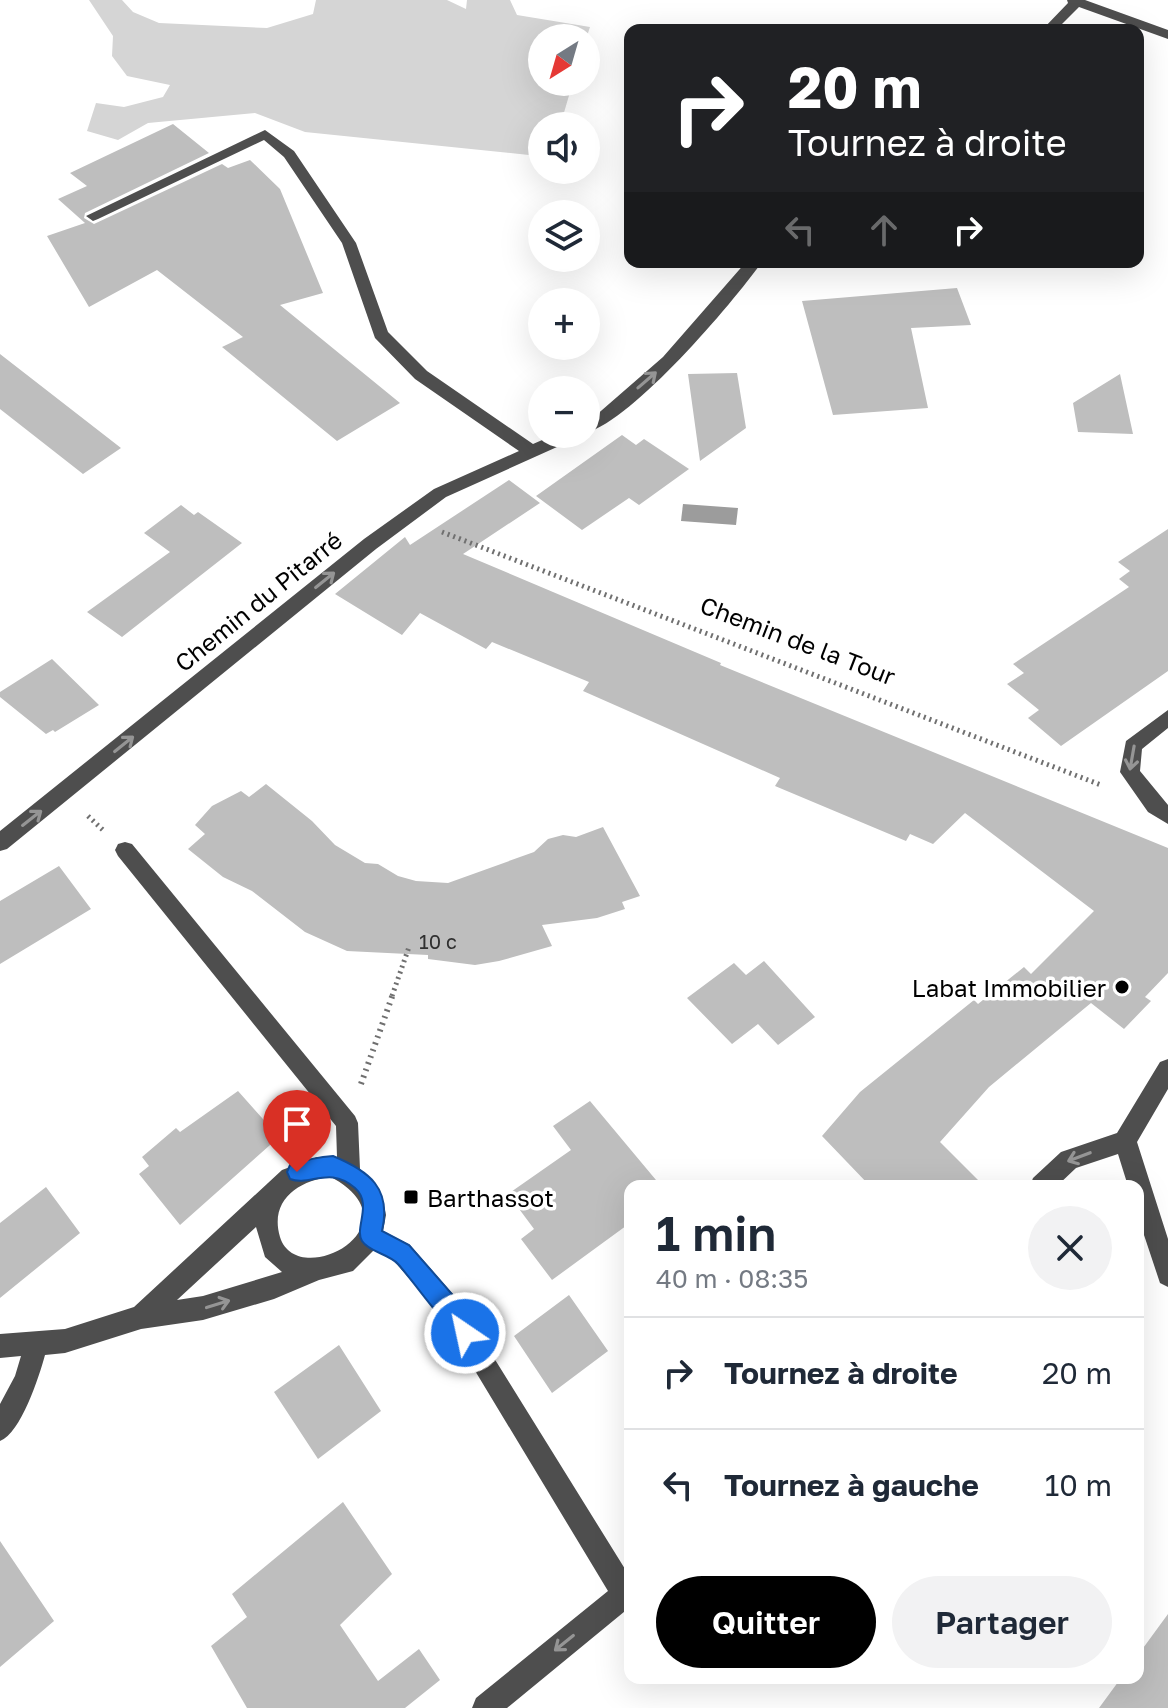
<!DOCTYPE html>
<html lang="fr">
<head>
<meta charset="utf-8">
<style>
	:root { --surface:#fff; --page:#f2f2f3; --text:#1f2937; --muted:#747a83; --line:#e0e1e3; --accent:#000 }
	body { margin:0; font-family:"Golos Text",sans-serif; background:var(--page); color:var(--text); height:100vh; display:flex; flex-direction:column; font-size:30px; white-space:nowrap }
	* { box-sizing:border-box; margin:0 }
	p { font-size:26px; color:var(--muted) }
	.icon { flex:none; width:44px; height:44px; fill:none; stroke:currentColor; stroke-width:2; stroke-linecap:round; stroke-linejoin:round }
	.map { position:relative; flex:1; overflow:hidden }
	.details { position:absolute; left:624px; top:1180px; width:520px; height:504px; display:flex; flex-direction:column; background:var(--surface); border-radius:16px; box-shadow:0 8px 32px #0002 }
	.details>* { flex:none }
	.banner { position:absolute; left:624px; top:24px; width:520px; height:244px; border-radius:16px; box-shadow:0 8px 32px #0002; background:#202124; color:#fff; overflow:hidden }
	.needle { width:52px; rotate:217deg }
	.controls { position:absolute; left:528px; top:24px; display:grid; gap:16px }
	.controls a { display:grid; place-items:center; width:72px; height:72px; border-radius:50%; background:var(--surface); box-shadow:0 8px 32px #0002; font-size:40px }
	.pin { position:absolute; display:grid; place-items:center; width:68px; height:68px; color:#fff; margin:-82px -34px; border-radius:50% 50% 50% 0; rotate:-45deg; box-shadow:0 0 8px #0007 }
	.pin .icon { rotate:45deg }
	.me { position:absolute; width:88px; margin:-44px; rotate:326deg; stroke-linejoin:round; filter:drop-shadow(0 0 6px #0008) }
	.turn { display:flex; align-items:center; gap:28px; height:168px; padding:0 32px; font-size:36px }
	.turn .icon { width:104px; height:104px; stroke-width:2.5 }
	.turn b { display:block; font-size:56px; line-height:68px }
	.lanes { display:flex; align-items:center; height:76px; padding:0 32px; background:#0003; justify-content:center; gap:40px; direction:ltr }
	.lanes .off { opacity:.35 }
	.round { display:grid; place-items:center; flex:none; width:84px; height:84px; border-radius:42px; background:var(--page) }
	.overview { display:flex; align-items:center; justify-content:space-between; height:136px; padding:0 32px }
	h1 { font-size:48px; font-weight:600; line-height:60px }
	.action { display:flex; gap:16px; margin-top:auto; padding:16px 32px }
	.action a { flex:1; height:92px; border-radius:48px; background:var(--accent); color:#fff; font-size:32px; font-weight:600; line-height:92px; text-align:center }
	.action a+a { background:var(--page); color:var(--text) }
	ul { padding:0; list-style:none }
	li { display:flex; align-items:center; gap:24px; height:112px; padding:0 32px; border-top:2px solid var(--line) }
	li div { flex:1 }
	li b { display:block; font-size:30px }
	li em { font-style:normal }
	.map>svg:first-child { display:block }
	.green { fill:#d5d5d5 }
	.water { fill:#9c9c9c }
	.building { fill:#bebebe }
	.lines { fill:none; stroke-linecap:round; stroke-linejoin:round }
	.path-far1 { stroke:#707070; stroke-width:5; stroke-dasharray:2 4; stroke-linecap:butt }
	.path { stroke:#707070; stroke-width:6; stroke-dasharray:2 5; stroke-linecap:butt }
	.minor { fill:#4e4e4e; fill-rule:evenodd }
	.oneway { stroke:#959595 }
	.route { fill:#1a73e8; stroke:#114b97; stroke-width:2 }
	.poi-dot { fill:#000; stroke:#fff; stroke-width:3 }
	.labels { text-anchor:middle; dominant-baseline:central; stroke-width:7; stroke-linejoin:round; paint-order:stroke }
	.number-label { font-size:20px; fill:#303030 }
	.street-label { font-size:24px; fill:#000; stroke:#fff }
	.poi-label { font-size:24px; fill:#000; stroke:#fff; text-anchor:end }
</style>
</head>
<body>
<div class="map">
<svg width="1168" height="1708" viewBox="0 0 1168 1708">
	<rect width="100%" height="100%" fill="#fff"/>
	<!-- green -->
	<path class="green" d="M89,0H122L133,12L159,23L267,28L313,14L316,0H447L466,9L467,0H510L517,15L590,27L586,39L542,38V82H573L560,126H542V149L529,155L305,132L255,113L148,123L118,140L87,131L96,103L124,107L163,97L170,85L127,76L112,56L113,36Z"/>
	<!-- water -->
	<path class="water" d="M683,504L738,508L736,525L681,521Z"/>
	<!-- building -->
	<path class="building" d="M173,124L209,153L85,213L84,218L94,224L222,164L228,168L250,160L280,189L323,293L280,305L400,403L337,441L222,347L243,337L157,270L89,307L47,236L85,223L58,199L87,186L70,173Z
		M957,288L971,325L911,328L928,408L833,415L802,301Z
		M0,354L121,448L83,474L0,409Z
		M737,373L746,428L700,461L688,374Z
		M1120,374L1133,434L1078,432L1073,403Z
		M622,435L636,445L644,439L689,469L639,505L629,498L582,530L536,496Z
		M509,480L540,503L463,554L721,663L720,665L1168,848V973L1145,997L1151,1001L1124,1029L1091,1003L989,1087L940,1142L984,1186H870L822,1136L860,1092L974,1000L978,1004L1024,967L1031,974L1094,911L965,813L933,844L910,834L906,841L775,786L780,778L583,691L589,682L492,642L486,649L420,613L402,635L335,594L405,537L410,545Z
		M181,505L194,515L198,512L242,543L122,637L87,612L170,552L144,533Z
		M1168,529V671L1061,746L1028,718L1039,710L1007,684L1024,673L1013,664L1129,587L1119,579L1130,571L1118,562Z
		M52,659L99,705L55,732L53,730L46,734L0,697V692Z
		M266,784L312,821L335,845L365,863L378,864L398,876L416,881L448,883L534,852L548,839L563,835L576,837L603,827L640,896L622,902L625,909L597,918L542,925L552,946L499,961L475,965L428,959V955L347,951L305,932L252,891L223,877L188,849L205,834L195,825L212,806L241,791L249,797Z
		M59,866L91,909L0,964V901Z
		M764,961L815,1017L778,1045L758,1024L732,1044L687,998L734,963L746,975Z
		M238,1091L279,1137L180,1225L139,1174L149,1166L142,1157L176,1128L180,1132Z
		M590,1101L661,1186H630V1223L552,1280L521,1239L534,1229L508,1194L571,1150L553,1126Z
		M46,1187L80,1233L0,1298V1223Z
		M569,1295L608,1351L552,1393L514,1336Z
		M339,1345L381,1411L318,1459L274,1392Z
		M343,1502L392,1574L340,1625L378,1681L419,1649L440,1680L405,1708H247L211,1646L247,1617L232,1594Z
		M0,1541L54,1621L0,1667Z
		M1168,1614V1708H1099L1121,1678H1138V1655Z"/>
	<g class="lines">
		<!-- path-far1 -->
		<path class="path-far1" d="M442,532L1101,785
			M88,816L104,831
			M392,996L409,947"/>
		<!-- path -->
		<path class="path" d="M361,1084L393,994"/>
		<!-- minor -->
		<path class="minor" d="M1067,0H1085L1168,30V39L1079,7L1056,30H1042L1068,3Z
			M265,130L294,151L356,243L388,332L427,371L533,444L556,434H579L577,438L446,497L376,549L7,849L0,851V831L364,539L434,489L519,451L415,379L375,338L342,243L284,157L264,140L98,219L93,221L86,216Z
			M746,262H762C731,305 634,419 586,433V420L594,417L663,357Z
			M1168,710V728L1142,749L1140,771L1168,805V824L1148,812L1120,772L1126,741Z
			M125,842L132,844L355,1116L358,1123L360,1169L382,1196L386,1215L383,1231L410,1245L458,1300L630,1577V1607L507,1708H472L476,1698L608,1591L442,1316L394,1261L374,1250L353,1271L319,1280L274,1299L203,1320L141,1329L65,1353L45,1355C39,1377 21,1433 0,1441V1404L15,1376L21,1356L0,1358V1334L65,1329L134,1307L282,1170L317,1157H337L336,1126L118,856L115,850L118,844ZM331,1177C421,1226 297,1292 280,1237C269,1200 299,1180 331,1177ZM256,1227L265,1257L282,1272L203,1296L177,1300Z
			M1168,1059V1089L1137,1142L1168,1239V1287L1160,1283L1138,1217V1186H1128L1118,1154L1076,1168L1057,1186H1030L1033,1178L1061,1152L1117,1133L1160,1062Z"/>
	</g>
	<!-- one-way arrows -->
	<defs><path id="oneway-shaft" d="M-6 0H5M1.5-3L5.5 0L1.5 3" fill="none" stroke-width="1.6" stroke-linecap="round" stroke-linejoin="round" transform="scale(2)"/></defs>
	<g class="oneway">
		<use href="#oneway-shaft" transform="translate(647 380) rotate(-41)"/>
		<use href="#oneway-shaft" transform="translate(325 580) rotate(-39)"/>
		<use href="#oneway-shaft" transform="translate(124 744) rotate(-39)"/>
		<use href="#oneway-shaft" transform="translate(1132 758) rotate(100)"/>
		<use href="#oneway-shaft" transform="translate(32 818) rotate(-38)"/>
		<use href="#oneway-shaft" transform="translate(1079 1157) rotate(159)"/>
		<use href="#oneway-shaft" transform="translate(218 1304) rotate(-17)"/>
		<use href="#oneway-shaft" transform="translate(564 1643) rotate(141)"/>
	</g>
	<!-- route -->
	<path class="route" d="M333,1156C369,1171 392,1188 382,1231L409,1245L458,1301L476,1333L473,1341L465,1344C457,1341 410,1277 398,1264C389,1254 369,1252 362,1241C354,1228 373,1204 355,1188C329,1165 310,1187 290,1179L287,1172L290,1165C305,1160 317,1157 333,1156Z"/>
	<!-- markers -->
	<g class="poi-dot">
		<circle cx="1122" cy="987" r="8"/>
		<rect x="403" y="1189" width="16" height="16" rx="4"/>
	</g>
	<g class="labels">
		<!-- number labels -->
		<g class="number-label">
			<text x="438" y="941">10 c</text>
		</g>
		<!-- street labels -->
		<g class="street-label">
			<text transform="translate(258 601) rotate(-39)">Chemin du Pitarré</text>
			<text transform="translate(798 640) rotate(21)">Chemin de la Tour</text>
		</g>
		<!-- poi labels -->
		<g class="poi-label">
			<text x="1106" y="987">Labat Immobilier</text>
			<text x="427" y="1197" text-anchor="start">Barthassot</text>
		</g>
	</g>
</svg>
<div class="controls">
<a><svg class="needle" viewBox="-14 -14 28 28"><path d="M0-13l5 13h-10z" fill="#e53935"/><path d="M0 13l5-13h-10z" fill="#747a83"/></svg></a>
<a><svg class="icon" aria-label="sound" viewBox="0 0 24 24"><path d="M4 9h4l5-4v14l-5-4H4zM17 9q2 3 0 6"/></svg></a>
<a><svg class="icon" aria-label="layers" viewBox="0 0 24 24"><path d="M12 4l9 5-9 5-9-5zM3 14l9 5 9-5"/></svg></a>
<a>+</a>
<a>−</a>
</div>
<div class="pin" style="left:297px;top:1172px;background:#d93025"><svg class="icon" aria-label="arrive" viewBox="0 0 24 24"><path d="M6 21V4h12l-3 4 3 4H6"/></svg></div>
<svg class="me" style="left:465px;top:1333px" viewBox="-20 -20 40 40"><circle r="17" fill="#1a73e8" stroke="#fff" stroke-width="3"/><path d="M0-11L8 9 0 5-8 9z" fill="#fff"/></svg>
<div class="banner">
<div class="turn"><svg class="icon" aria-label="right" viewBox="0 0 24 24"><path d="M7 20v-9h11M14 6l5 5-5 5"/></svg><div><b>20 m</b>Tournez à droite</div></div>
<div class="lanes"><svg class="icon off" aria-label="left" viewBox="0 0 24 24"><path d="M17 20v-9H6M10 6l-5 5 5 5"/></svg><svg class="icon off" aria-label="ahead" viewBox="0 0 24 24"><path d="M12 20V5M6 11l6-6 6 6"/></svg><svg class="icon" aria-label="right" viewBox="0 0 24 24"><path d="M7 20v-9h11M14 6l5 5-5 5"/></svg></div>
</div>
<section class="details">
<div class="overview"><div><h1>1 min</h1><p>40 m · 08:35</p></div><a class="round"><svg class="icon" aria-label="close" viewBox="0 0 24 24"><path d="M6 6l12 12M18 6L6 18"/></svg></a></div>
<ul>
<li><svg class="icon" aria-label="right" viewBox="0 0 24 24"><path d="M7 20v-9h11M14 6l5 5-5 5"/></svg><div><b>Tournez à droite</b></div><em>20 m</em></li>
<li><svg class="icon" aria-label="left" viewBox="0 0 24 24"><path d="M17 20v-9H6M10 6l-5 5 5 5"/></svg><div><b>Tournez à gauche</b></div><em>10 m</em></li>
</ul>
<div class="action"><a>Quitter</a><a>Partager</a></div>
</section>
</div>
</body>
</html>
